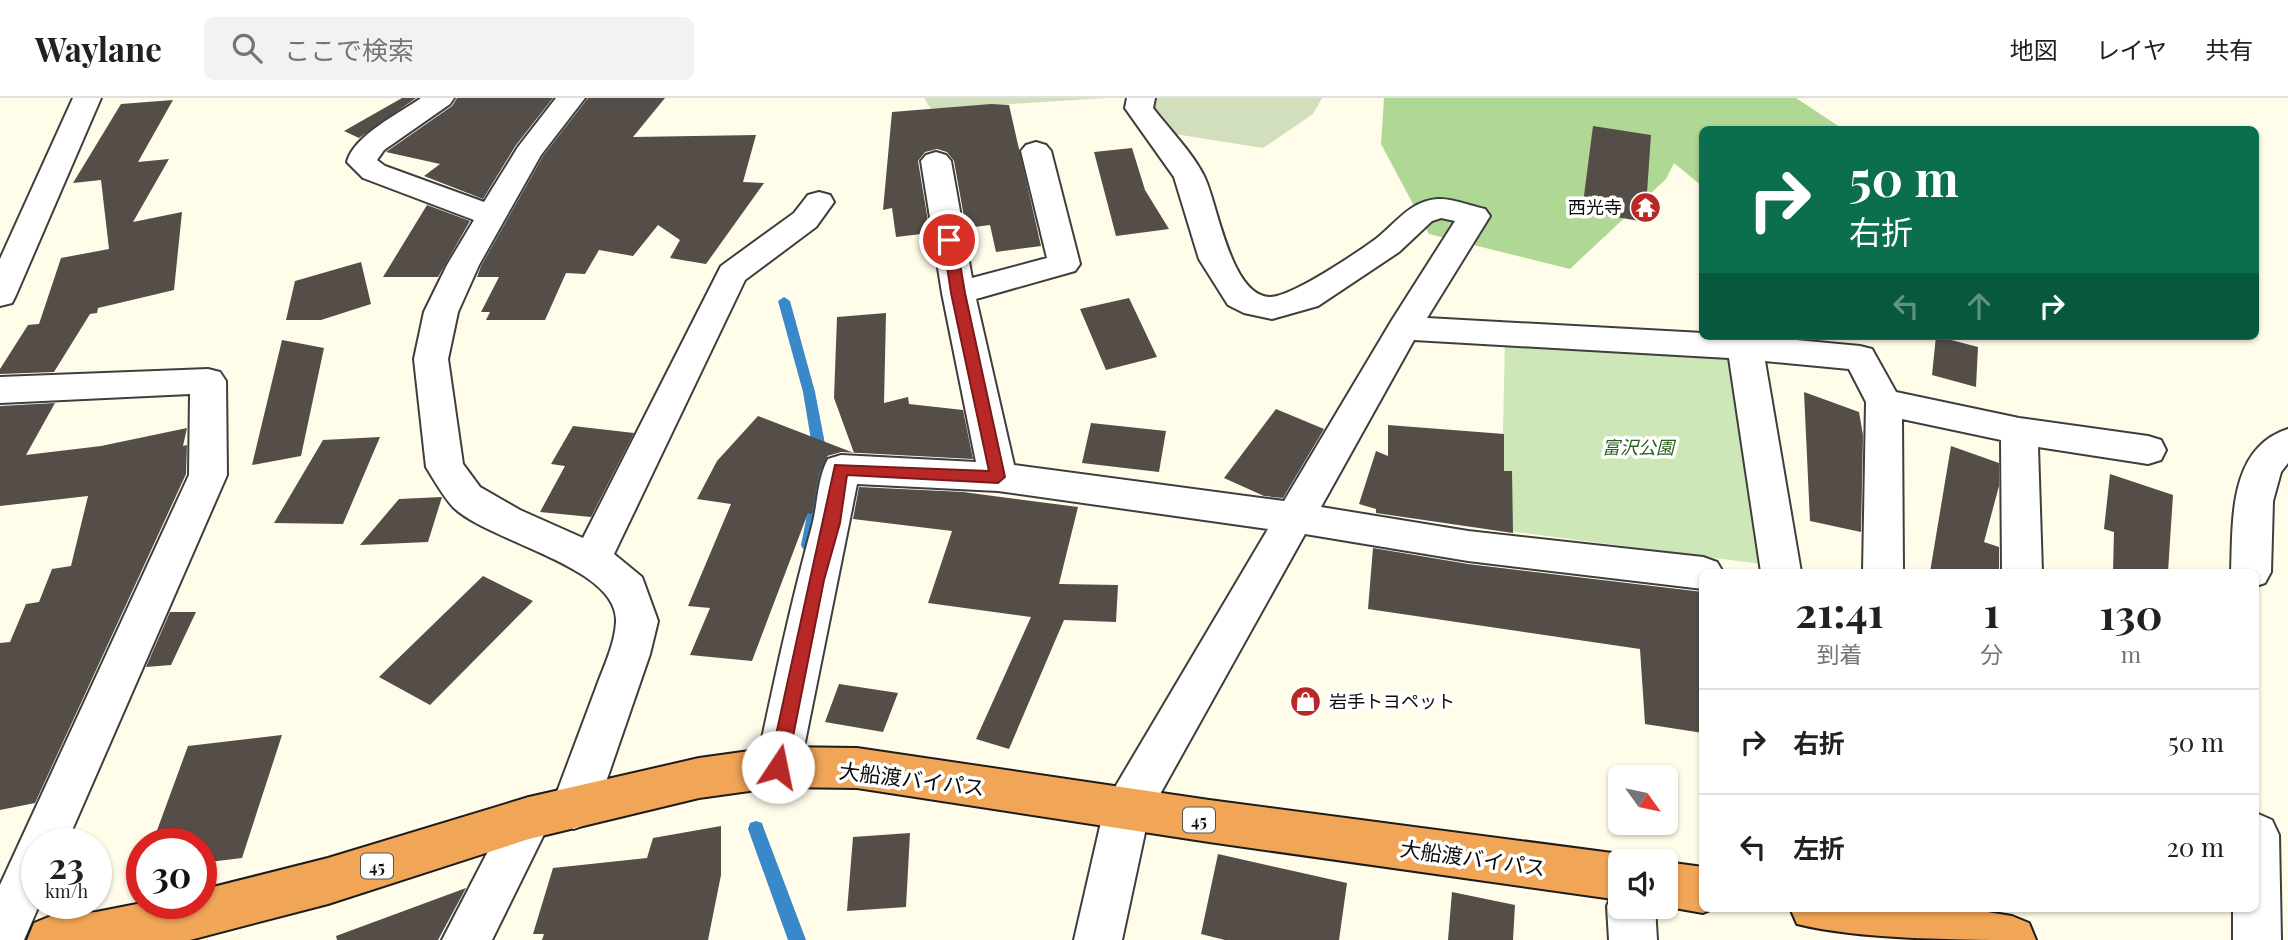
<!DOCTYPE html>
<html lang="ja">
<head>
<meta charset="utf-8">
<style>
	:root { --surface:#fff; --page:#f2f2f2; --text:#202124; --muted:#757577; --line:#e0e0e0 }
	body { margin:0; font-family:"Playfair Display","Noto Sans JP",serif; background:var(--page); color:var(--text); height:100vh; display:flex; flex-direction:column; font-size:26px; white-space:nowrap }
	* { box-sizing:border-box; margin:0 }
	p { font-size:23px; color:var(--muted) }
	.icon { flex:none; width:38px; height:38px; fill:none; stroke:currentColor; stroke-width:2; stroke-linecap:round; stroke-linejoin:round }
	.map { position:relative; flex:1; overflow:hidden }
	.drawer { position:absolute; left:1699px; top:471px; width:560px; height:343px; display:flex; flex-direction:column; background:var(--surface); border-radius:10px; box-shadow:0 2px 5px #0004 }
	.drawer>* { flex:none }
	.hud { position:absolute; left:1699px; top:28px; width:560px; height:214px; border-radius:10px; box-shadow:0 2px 5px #0004; background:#0b6e4f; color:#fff; overflow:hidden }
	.needle { width:46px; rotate:123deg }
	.buttons { position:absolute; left:1608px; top:667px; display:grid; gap:14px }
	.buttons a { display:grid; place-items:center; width:70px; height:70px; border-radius:10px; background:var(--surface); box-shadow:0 2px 5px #0004; font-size:35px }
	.speed { position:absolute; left:21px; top:730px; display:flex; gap:14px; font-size:35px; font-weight:700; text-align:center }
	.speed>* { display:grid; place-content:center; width:91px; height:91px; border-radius:50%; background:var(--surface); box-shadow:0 2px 5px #0004; line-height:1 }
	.speed small { font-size:18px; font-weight:400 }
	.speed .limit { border:10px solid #d22; background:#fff; color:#111 }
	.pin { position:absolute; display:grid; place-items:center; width:60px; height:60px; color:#fff; margin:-30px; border:4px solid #fff; border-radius:50%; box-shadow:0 2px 7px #0007 }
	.me { position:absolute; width:77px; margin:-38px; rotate:11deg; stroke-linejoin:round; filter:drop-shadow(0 0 5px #0008) }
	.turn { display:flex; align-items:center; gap:24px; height:147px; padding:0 35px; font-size:32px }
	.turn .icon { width:91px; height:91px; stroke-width:2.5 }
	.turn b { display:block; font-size:49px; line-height:60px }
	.lanes { display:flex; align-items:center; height:66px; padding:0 35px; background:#0003; justify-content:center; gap:35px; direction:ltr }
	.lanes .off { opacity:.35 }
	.eta { display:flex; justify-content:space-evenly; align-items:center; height:119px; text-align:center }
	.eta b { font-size:42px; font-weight:700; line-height:49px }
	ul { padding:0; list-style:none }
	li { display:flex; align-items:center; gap:21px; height:105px; padding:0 35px; border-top:2px solid var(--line) }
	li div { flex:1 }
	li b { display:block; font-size:26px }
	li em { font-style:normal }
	header { display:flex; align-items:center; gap:42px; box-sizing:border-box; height:98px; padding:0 35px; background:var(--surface); border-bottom:2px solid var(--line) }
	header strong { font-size:33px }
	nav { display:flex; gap:38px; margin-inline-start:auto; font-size:24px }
	.search { width:490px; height:63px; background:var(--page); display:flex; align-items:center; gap:18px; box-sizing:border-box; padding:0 24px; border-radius:10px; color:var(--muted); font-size:26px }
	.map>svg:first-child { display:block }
	.green { fill:#cde7b6 }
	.forest { fill:#b0d895 }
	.cemetery { fill:#d2dfbd }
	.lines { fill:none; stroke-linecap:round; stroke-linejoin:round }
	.stream { fill:#3988ca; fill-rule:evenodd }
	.building { fill:#544d48 }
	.minor-casing { stroke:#3e3e3e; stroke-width:4 }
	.highway-casing { stroke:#1c1c1c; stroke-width:4 }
	.minor { fill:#fff; fill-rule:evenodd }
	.highway { fill:#f1a556; fill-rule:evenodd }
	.route { fill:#b82827; stroke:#781a19; stroke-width:2 }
	.labels { text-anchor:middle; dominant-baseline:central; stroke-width:7; stroke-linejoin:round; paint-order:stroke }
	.shield { fill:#fff; stroke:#545454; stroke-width:2 }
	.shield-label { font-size:16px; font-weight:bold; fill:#0b0b0b }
	.poi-label { font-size:18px; fill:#0b0b0b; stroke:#fff; text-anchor:end }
	.park-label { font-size:18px; font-style:italic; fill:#28611e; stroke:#fff }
	.near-street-label { font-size:21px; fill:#0b0b0b; stroke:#fff }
</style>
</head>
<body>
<header>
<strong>Waylane</strong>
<div class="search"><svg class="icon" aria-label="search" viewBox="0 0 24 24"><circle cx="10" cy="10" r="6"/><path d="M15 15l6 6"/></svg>ここで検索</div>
<nav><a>地図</a><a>レイヤ</a><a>共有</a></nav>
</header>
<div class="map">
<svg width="2288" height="842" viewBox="0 0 2288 842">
	<rect width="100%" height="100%" fill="#fffcea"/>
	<!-- green -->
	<path class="green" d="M1505,238L1729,256L1761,466L1501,432Z"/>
	<!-- forest -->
	<path class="forest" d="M1384,0H1796L1843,31L1703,32V89L1674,65L1666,81L1570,171L1429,136L1381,46Z"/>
	<!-- cemetery -->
	<path class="cemetery" d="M924,0H1105L931,11Z
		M1127,0H1322L1313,16L1263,50L1137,30Z"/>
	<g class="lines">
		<!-- stream -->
		<path class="stream" d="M784,199L790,203L815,294L830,372L815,447L813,451H803L801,447L816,372L803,294L778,203Z
			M756,723L762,725L764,731L806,842H788L748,731L750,725Z"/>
	</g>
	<!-- building -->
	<path class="building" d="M402,0H416L359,40L344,33Z
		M457,0H553L516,47L483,101L424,78L440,66L386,54L452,8Z
		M588,0H665L633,39L756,37L743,84L764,85L706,166L670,160L680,142L658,127L633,158L599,152L585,176L566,175L545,222H486L490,214H481L499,179H477L481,168L543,58Z
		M173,2L138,64L169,61L133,124L182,114L174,192L98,210L97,215L90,216L54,274L0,276V271L28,227L39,226L61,160L109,151L101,82L73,85L121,6Z
		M991,6L1009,7L1041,148L996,154L990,127L966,130L954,63L947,54L937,51L925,54L918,63L930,135L896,139L892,110L883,112L892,14Z
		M1593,28L1651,37L1645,124L1582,113Z
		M1132,50L1145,92L1169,131L1116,138L1094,54Z
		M427,107L470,123L438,179H383Z
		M361,164L371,206L321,222H286L295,183Z
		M1129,200L1157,259L1106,272L1080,211Z
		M886,215L884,305L908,299L909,306L963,312L973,361L841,354L827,358L819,376L812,416L808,415L752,563L690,557L710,510L688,508L731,406L697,401L717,363L758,318L854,355L834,300L837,219Z
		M1936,238L1978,249L1976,289L1932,277Z
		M282,242L324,250L301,358L252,367Z
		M1804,294L1859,314L1863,337L1861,434L1810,423Z
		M55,305L26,357L101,348L187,330L183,348L187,347L186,376L35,705L0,712V545L10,544L26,506L39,504L52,471L71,468L88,398L0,408V308Z
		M1276,311L1324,331L1283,400L1264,398L1224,380Z
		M1091,325L1166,333L1159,374L1082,365Z
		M1388,327L1504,336V373H1512L1513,435L1376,415V411L1359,406L1376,353L1388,358Z
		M573,328L634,335L591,419L540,414L565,368L551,366Z
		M380,339L343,426L274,425L323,342Z
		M1951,348L1999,365V388L1984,444L1999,449V474H1930Z
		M2110,376L2173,397L2168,474H2113L2114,434L2104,431Z
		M859,389L963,394L1078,409L1059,486L1118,487L1116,524L1064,522L1009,651L976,641L1031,519L928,505L952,433L853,421Z
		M442,399L428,444L360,447L399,401Z
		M1373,450L1468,466L1703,494V635L1645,626L1640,551L1368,511Z
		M483,478L533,503L430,607L379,579Z
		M170,514H196L171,567L146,569Z
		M839,586L898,595L883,634L825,624Z
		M282,637L242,760L201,765V746H152L188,648Z
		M721,728V777L708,842H542L544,836H533L553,770L647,760L653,740Z
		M910,735L906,809L847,813L853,739Z
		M1218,756L1347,785L1339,842H1225L1201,836Z
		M466,790L438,842H337L336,838Z
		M1452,794L1515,807L1513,842H1448Z"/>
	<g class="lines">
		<defs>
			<path id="minor" d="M73,0H101L16,197L12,205L0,208V161Z
				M421,0H454L450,6L384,52L377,62L385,68L484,104L518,49L556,0H585L541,57L479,167L458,214L448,261L463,366L480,389L520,412L583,440L721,168L794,115L808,97L819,94L830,97L834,104L816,129L745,182L614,456L642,479L658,523L650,556L597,710L590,725L574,731L558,725L551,710C566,670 581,630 596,590C603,570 615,546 616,524C619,468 488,444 453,409C443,398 434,382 426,369L414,261L424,214L447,167L474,122L363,80L347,64C353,38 400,15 421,0Z
				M1127,0H1155L1153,10C1169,31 1192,54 1204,78C1218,106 1230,198 1270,199C1292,199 1358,154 1377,140C1397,124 1410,103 1438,101C1452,100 1471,108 1485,111L1490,118L1427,220L1703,235V238H1754L1860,248L1872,251L1896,294L2019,320L2148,338L2161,342L2166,352L2161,362L2148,366L2038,349L2042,474H2002L2001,342L1902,321L1903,474H1863L1866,304L1849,271L1765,263L1801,474H1761L1729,260L1414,242L1321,409L1468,433L1703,459L1717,464L1723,474H1703V491L1468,463L1305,436L1149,716L1122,842H1074L1104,711L1111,696L1268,431L998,393L857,386L800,669L794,683L778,689L762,683L756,669C773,588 790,508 812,428C818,406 817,381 828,361L841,357L976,364L942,195L921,63L926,57L936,54L946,57L951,63L972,180L1047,160L1021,53L1026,47L1036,44L1046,47L1051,53L1080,166L1075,173L976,201L1014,367L1284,403L1392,222L1455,123L1441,120L1432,123L1399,154L1318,208L1272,221L1244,215L1228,207L1199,161L1174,79L1125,10Z
				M208,271L220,274L226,283L227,377L66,746H37V805H40L24,842H0V787L189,377L190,296L0,305V279Z
				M2288,331V365L2281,374L2273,403L2271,474L2265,485L2256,488V474H2231C2233,424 2228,350 2288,331Z
				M529,699L545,705L552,720L492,842H442L513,705Z
				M2256,715L2272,722L2279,737L2281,842H2233V810H2256Z
				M1620,789V808H1655L1657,842H1609L1607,808L1614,792Z"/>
			<path id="highway" d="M778,649L857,650L1209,702L1620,756L1637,763H1620V802L1209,744L857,690L778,689L699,700L529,741L328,806L190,842H27L34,825L51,818L96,814L142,805H201V792L328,760L529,699L699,660Z
				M1666,764L1703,769V810H1715L1703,815L1663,808H1666Z
				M1790,810H1963L2012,818L2029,825L2036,842C1966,842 1861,842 1797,826Z"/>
		</defs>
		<!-- minor casing -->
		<use href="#minor" class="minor-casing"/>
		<!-- highway casing -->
		<use href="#highway" class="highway-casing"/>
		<!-- minor -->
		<use href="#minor" class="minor"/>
		<!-- highway -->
		<use href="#highway" class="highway"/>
	</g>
	<!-- route -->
	<path class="route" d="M949,138L956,142L965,195L1005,379L998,385L847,377L840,425L824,482L787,669L785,675L778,678L772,675L769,669L835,367L989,373L951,195L943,142Z"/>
	<!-- icons -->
	<defs>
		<symbol id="temple-disc" viewBox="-11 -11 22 22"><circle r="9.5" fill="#b82827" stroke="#fff"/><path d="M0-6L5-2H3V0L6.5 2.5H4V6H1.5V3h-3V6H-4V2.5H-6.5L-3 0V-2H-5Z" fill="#fff"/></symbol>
		<symbol id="shop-disc" viewBox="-11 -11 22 22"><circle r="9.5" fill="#b82827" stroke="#fff"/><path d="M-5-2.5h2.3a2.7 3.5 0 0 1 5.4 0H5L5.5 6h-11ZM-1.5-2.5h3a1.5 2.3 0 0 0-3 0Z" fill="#fff"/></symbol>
	</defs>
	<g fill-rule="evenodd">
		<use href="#temple-disc" x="1628" y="92" width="35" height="35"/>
		<use href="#shop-disc" x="1288" y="586" width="35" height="35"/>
	</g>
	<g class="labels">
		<!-- shield labels -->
		<g class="shield">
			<rect x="1183" y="709.5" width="32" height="25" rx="5"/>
			<rect x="361" y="755.5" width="32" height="25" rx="5"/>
		</g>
		<g class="shield-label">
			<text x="1199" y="722">45</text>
			<text x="377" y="768">45</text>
		</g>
		<!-- poi labels -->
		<g class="poi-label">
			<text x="1622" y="109">西光寺</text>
			<text x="1329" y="603" text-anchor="start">岩手トヨペット</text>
		</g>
		<!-- park labels -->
		<g class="park-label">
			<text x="1638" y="349">富沢公園</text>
		</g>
		<!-- near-street labels -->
		<g class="near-street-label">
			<text transform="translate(912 680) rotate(7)">大船渡バイパス</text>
			<text transform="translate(1473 759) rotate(8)">大船渡バイパス</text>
		</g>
	</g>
</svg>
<div class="buttons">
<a><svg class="needle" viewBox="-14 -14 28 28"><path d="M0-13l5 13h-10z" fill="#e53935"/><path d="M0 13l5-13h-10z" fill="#757577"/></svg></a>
<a><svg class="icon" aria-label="sound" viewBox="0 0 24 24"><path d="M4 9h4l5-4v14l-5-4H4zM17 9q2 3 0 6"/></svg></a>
</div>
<div class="speed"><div>23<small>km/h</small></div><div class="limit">30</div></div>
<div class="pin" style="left:949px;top:142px;background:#d93025"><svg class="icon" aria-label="arrive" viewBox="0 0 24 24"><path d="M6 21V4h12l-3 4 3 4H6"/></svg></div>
<svg class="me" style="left:778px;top:669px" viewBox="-20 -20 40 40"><circle r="19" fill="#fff"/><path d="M0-13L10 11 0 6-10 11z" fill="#b82827"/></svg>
<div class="hud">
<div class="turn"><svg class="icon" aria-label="right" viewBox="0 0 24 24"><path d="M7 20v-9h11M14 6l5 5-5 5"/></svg><div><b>50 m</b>右折</div></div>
<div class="lanes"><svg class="icon off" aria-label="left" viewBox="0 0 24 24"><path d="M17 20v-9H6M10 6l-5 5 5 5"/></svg><svg class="icon off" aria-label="ahead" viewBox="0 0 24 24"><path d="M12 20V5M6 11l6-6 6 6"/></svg><svg class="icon" aria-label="right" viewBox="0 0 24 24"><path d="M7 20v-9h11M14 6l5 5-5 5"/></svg></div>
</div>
<section class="drawer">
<div class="eta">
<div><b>21:41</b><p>到着</p></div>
<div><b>1</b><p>分</p></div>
<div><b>130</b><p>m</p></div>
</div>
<ul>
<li><svg class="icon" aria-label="right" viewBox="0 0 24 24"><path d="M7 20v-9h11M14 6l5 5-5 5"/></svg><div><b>右折</b></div><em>50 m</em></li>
<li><svg class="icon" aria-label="left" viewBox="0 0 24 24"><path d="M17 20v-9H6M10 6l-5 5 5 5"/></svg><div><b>左折</b></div><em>20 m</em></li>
</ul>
</section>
</div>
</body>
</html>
